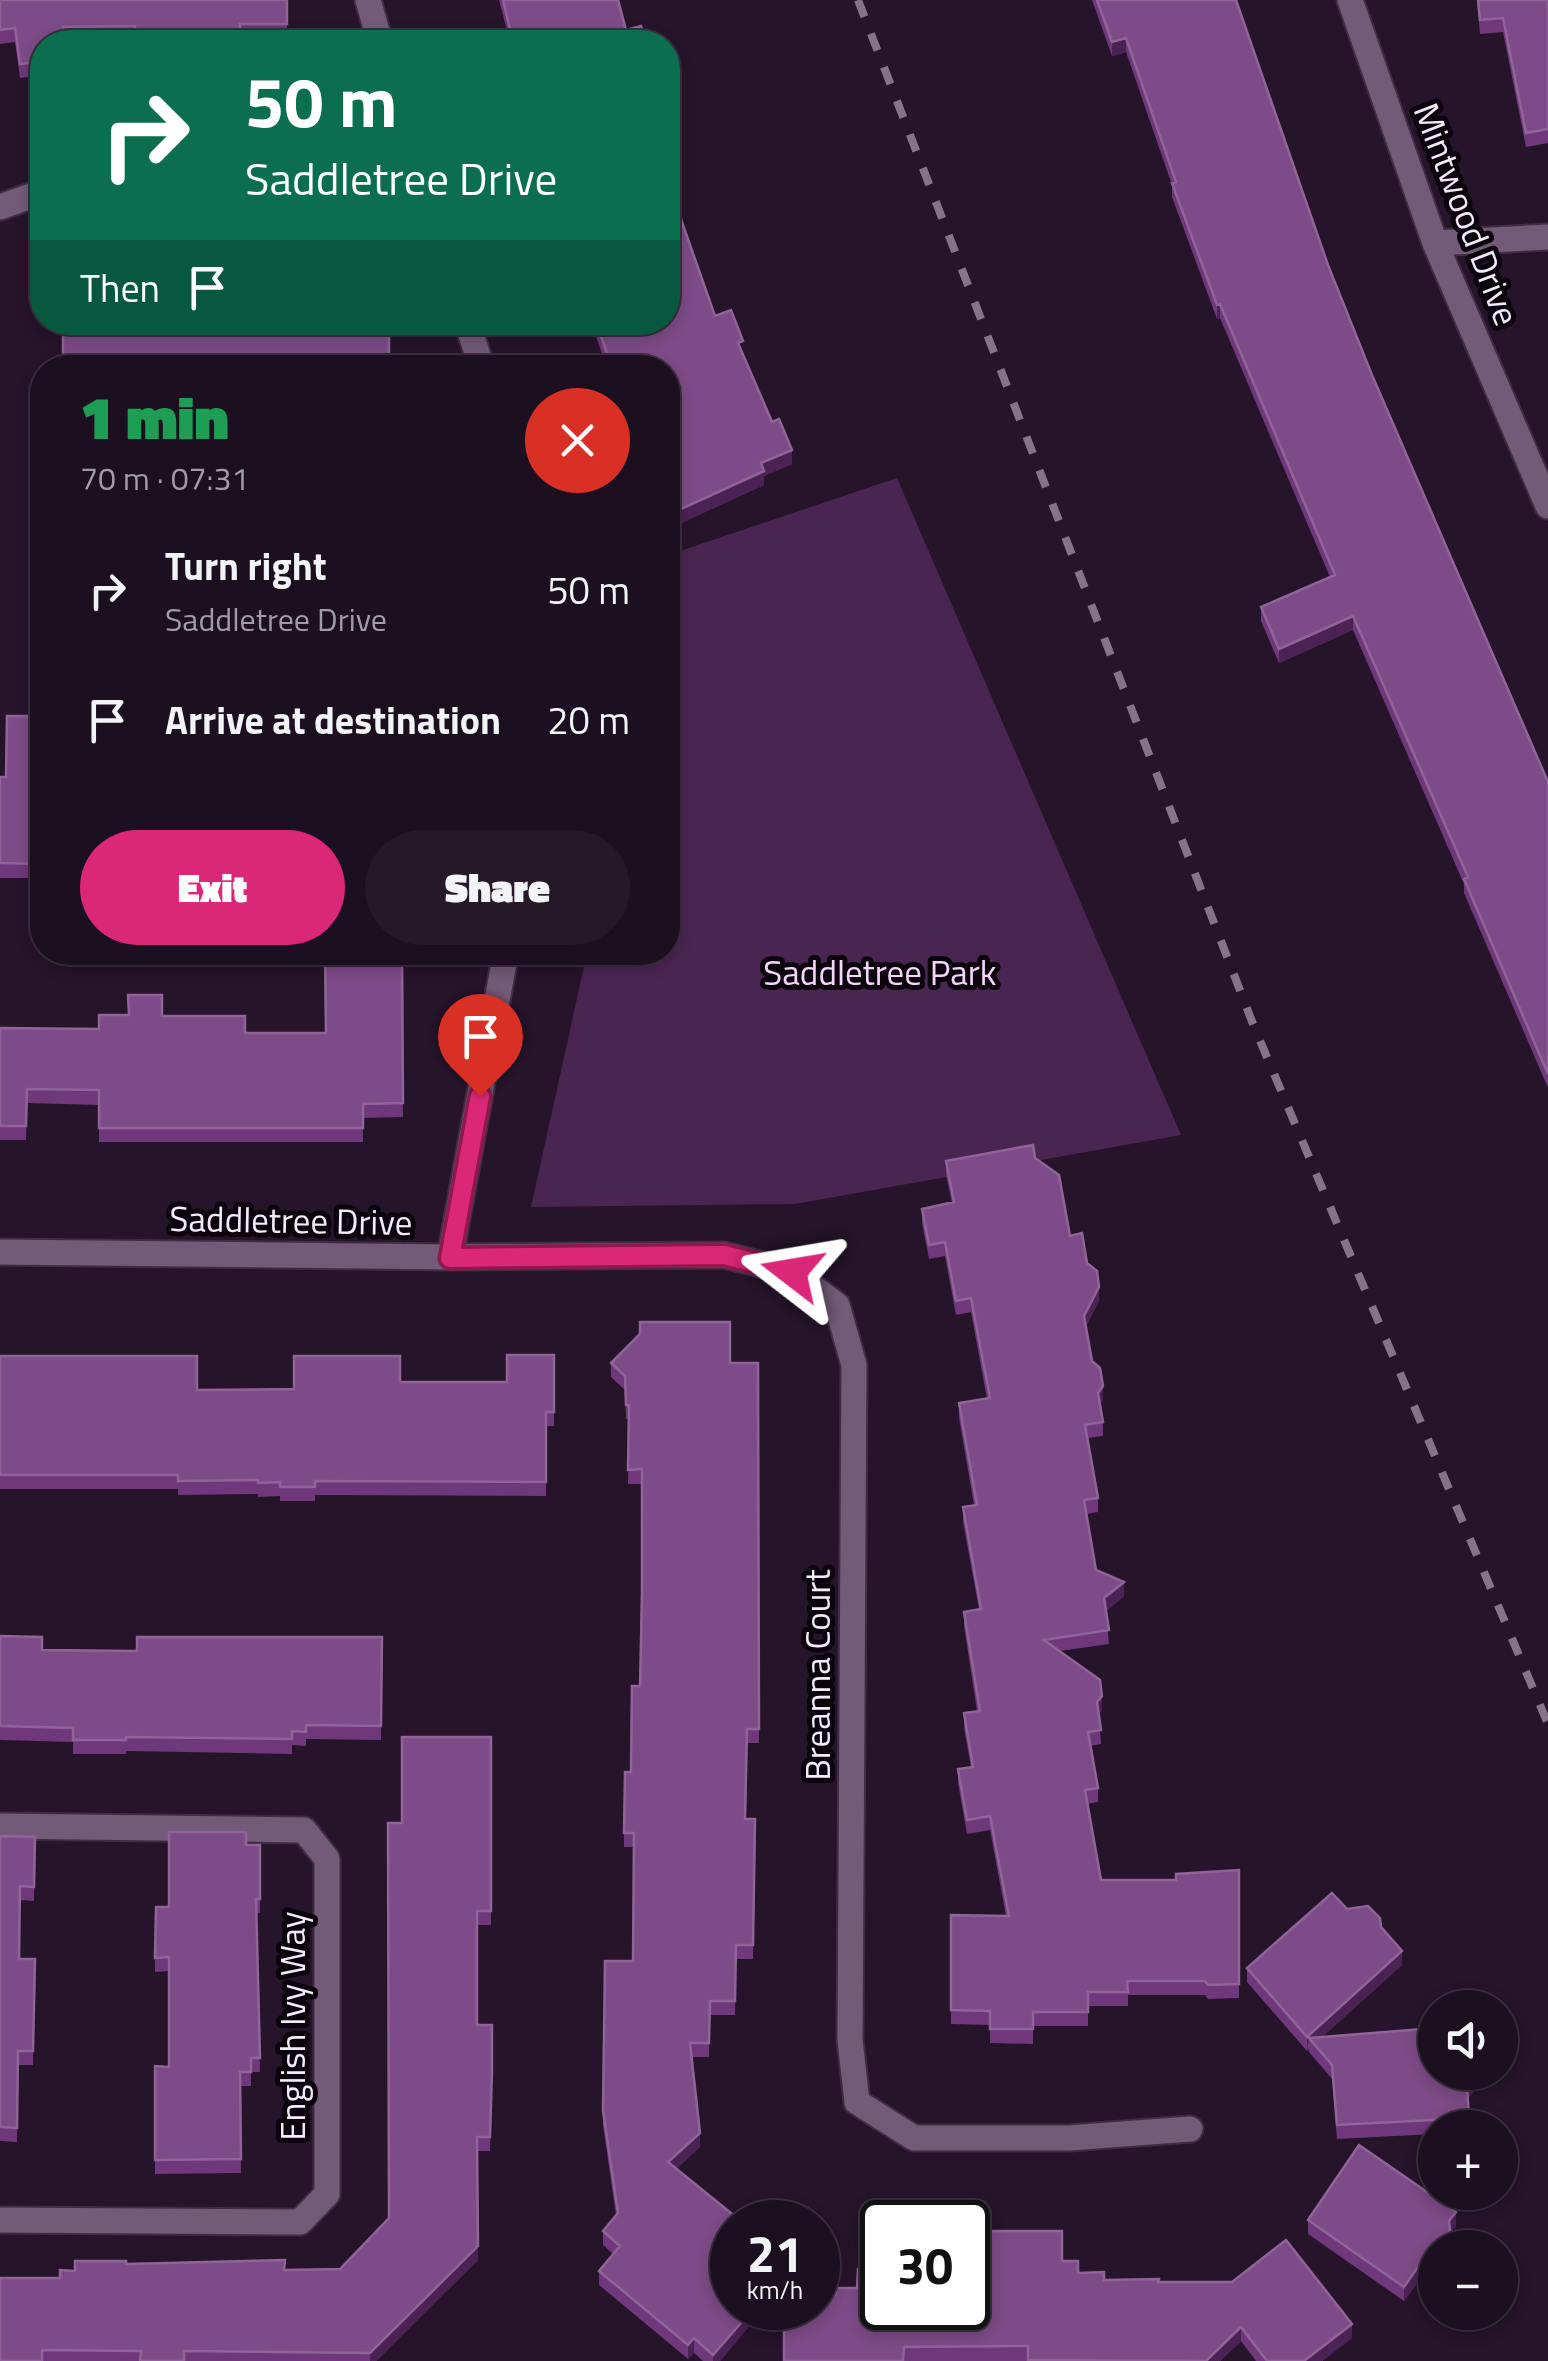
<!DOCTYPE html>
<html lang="en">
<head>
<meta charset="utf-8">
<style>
	:root { --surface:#1c0f20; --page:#251829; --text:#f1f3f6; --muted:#a09ca5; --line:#3a2f3e; --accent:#db2777 }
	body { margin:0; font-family:"Titillium Web",sans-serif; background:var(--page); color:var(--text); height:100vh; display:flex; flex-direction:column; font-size:38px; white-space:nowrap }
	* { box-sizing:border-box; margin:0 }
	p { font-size:32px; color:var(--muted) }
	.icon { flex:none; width:55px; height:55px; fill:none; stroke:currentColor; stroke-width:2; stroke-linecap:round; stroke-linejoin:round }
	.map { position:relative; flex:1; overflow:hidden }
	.sheet { position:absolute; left:30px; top:355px; width:650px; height:610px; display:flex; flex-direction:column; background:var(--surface); border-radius:40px; box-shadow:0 5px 15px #0003,0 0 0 2px var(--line) }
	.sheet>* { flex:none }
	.banner { position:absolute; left:30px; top:30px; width:650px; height:305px; border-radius:40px; box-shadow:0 5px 15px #0003,0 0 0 2px var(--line); background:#0b6e4f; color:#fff; overflow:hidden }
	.buttons { position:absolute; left:1418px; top:1990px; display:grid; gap:20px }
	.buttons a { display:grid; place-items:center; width:100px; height:100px; border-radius:50%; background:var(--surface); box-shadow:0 5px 15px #0003,0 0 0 2px var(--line); font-size:50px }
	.speed { position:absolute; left:710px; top:2200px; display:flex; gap:20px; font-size:50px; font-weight:700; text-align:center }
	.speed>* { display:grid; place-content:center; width:130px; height:130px; border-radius:50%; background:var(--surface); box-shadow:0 5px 15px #0003,0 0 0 2px var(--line); line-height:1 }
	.speed small { font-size:25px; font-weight:400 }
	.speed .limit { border:5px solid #111; border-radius:15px; background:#fff; color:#111 }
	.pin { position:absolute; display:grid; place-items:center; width:85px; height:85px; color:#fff; margin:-102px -42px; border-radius:50% 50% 50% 0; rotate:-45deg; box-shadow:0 0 10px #0007 }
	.pin .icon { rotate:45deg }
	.me { position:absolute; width:110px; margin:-55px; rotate:284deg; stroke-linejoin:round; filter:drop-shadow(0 0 8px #0008) }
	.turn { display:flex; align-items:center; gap:35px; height:210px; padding:0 50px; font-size:45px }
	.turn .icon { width:130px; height:130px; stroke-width:2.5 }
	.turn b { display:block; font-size:70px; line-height:85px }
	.then { display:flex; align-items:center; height:95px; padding:0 50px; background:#0003; gap:20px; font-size:38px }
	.round { display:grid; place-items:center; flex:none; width:105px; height:105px; border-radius:52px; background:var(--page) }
	.overview { display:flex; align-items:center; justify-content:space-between; height:170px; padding:0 50px }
	h1 { font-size:60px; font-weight:800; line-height:75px; color:#1e9e55 }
	.button { display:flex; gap:20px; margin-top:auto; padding:20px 50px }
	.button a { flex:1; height:115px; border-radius:60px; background:var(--accent); color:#fff; font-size:40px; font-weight:800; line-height:115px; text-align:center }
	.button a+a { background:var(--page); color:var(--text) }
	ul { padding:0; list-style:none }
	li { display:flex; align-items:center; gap:30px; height:130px; padding:0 50px }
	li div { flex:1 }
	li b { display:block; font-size:38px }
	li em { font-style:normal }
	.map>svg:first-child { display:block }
	.green { fill:#492651 }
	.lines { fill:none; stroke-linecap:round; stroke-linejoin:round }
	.minor-casing { stroke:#3f2e43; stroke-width:29 }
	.minor { stroke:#735a79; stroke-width:25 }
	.rail { stroke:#847488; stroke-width:8; stroke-dasharray:18 18; stroke-linecap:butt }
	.wall { fill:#6e387a }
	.shaded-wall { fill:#4b2254 }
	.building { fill:#7d4b87; stroke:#906499; stroke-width:2.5 }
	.route-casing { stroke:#8e194d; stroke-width:25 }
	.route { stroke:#db2777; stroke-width:18 }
	.labels { text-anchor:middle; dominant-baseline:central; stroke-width:10; stroke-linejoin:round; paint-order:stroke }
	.street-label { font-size:35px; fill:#f6e9f9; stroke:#0b040d }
	.park-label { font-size:35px; fill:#f5d5fc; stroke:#0b040d }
</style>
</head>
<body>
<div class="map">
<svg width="1548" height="2361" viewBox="0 0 1548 2361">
	<rect width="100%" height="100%" fill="#26142a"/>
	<!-- green -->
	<path class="green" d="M897,478L1181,1135L795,1204L531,1207L587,953L668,952V555Z"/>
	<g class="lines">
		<defs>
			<path id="minor" d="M368,0L380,42
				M1350,0L1435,243L1548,506
				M0,207L42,192
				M1435,243L1548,237
				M467,322L482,368
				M0,1252L450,1257L506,952
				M450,1257L724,1255L792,1272L837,1305L854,1365L850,2040L857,2102L914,2138H1069L1190,2129
				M0,1826L304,1830L327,1859V2194L300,2222L0,2220"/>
		</defs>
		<!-- minor casing -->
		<use href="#minor" class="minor-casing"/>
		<!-- minor -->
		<use href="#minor" class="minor"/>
		<!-- rail -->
		<path class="rail" d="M858,0L1253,1024L1548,1724"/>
	</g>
	<!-- wall -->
	<path class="wall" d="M0,0H287V38L42,42V75L20,78L15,42L0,44Z
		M499,0H618L626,30L646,42H510Z
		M1092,0H1236L1328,265L1372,375L1548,782V1088L1464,893V884L1353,630L1279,663L1261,621V607L1330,577L1220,318L1217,319L1172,197V185L1126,52L1112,56Z
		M1477,0H1548V143L1526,147L1503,32L1480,34Z
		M682,222L715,316L743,353L792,464L764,476V485L668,529V368H607L591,322H668Z
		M42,675V878H0V777H6L40,716Z
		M291,952H402L403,1117L363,1118V1142H99V1105L27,1103L26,1140H0V1028L99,1029L162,1016L245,1033H326L325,965H291Z
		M1035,1158L1070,1236L1087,1263L1099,1301L1086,1326L1092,1361L1103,1400L1100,1404L1103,1422V1436L1087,1438L1098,1498V1512L1087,1514L1096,1570L1124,1596L1106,1611L1109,1644L1060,1651L1102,1710L1099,1714L1101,1744L1090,1746L1098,1788V1802L1087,1804L1101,1880H1176L1239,1870V1998L1208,1999L1205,1995H1128V2006H1088V2026H1033V2044L990,2043V2025L951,2024V1915L1006,1916L990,1830L967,1834L958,1783V1769L971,1767L964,1728V1713L977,1711L964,1626V1612L979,1609L963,1522V1507L974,1505L959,1418V1403L987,1399L971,1312L956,1315L945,1256L929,1259L922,1223V1209L952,1203L946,1175V1161Z
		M554,1355V1426H546V1496L315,1495V1501H280V1496L258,1497V1494L178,1495V1489H0V1356L197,1390L294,1389L400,1382H507Z
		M611,1363H758L759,1743H747L746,1819H755L753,1959H736L735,2015H710L709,2057H691L700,2147L676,2169L732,2308H764L720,2361H703L694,2353L688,2359L599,2285V2271L613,2254L603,2245V2231L616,2215L603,2125L605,1961H633L634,1847H624V1833L640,1686L642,1484H628L629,1419H626L625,1390L611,1377Z
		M0,1636L42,1650L137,1651L382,1637L381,1740L306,1739V1746L292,1745V1754L126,1751V1754H73V1742L0,1740Z
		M491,1737V1925H477V2025L492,2084L490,2151H477L478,2260L376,2361H0L60,2278L75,2271L126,2264L285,2270L340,2269L389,2218L402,1823Z
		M0,1836L35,1837L34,1901L20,1900L19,1959H35L33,2065H18L17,2142L0,2141Z
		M246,1845H260V1913H256L260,2072H251V2086H240L241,2173L155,2174V2066L169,2067V1971L155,1972V1958L169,1907Z
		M1347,1909L1381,1927L1402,1965L1322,2037L1473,2092L1468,2099L1469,2128H1435V2134L1337,2139L1332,2079L1309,2052V2049L1307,2051L1247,1982V1968Z
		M1308,2220L1456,2226L1435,2248V2283L1418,2282L1404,2301L1308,2234Z
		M1062,2261L1078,2273L1104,2280L1158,2282L1352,2338L1322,2361H1256L1241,2341L1220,2361H784L882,2308Z"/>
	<!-- shaded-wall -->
	<path class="shaded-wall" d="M1126,38V52L1112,56V42Z
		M680,150V164L668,168V154Z
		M1220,304V318L1217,319V305Z
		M792,450V464L764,476V485L668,529V515L761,463Z
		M1353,616V630L1279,663V649Z
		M1099,1287V1301L1084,1330V1316Z
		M1103,1386V1400L1098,1407V1393Z
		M1124,1582V1596L1104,1612V1598Z
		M1102,1696V1710L1097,1716V1702Z
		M1402,1951V1965L1314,2044L1309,2038L1307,2051V2037Z
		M1473,2078V2092L1467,2100V2086Z
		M700,2133V2147L668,2176V2162Z
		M1456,2212V2226L1449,2235V2221Z
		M478,2246V2260L376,2361H370V2353Z
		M1418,2267V2282L1404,2301V2287Z
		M754,2308H764V2309L720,2361H713V2355Z
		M1352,2324V2338L1322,2361H1304Z
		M1241,2327V2341L1220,2361H1206Z
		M694,2338V2353L688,2359V2345Z"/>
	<!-- building -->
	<path class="building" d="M0,0H287V24H240V42H135V26L63,27L65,42H42V61L20,64L15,28L0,30Z
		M503,0H618L626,30L641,26L646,42H513Z
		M1097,0H1236L1328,265L1372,375L1548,782V1074L1464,879L1468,877L1353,616L1279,649L1261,607L1335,575L1220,304L1217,305L1172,183L1176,182L1126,38L1112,42Z
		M1478,0H1548V129L1526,133L1503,18L1480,20Z
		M668,111L680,150L668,154Z
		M668,175L682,222L715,316L731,310L743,341L738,343L772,422L779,419L792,450L761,463L764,471L668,515V368H612L596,322H668Z
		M118,322H229V328H300V322H360V328L389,327V368H63V324H118Z
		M41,675H42V864L0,863V777H6L7,716H40Z
		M325,952H402L403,1103L363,1104V1128H99V1090L27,1089L26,1126H0V1028L99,1029V1015H129L128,995H162V1016H245V1033H326Z
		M1033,1145L1035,1158L1059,1175L1070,1236L1082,1233L1087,1263L1097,1271L1099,1287L1084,1316L1092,1361L1100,1368L1103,1386L1098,1393L1103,1422L1085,1425L1098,1498L1084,1500L1096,1570L1124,1582L1104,1598L1109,1630L1044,1640L1100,1680L1102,1696L1097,1702L1101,1730L1088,1732L1098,1788L1085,1790L1101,1880H1176V1874L1239,1870V1984L1208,1985L1205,1981H1127L1128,1992H1088V2012H1033V2029H990V2011L951,2010V1915L1009,1916L990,1816L967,1820L958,1769L973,1767L964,1713L980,1711L964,1612L981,1609L963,1507L977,1505L959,1403L990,1398L971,1298L956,1301L945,1242L929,1245L922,1209L954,1202L946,1161Z
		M640,1322H730V1363H758L759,1729H747L745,1819H755L753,1945H736L735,2001H710L709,2043H690L700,2133L668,2162L742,2222H732V2293L731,2295H732V2308H754L713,2355L694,2338L688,2345L599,2271L620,2246L603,2231L618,2213L603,2111L605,1961H633L634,1833H624L625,1772H631L632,1686H640L642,1594V1469L628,1470L629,1405H626L625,1376L611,1363L640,1334Z
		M507,1355H554V1412H546V1482L315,1481V1487H280V1482L258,1483V1480L178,1481V1475H0V1356H197V1390L294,1389V1356H400V1382H507Z
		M0,1636L42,1637V1650L137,1651V1637H382L381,1726L306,1725V1732L292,1731V1739L126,1737V1740H73V1728L0,1726Z
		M402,1737H491V1911H477V2025H492V2070L490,2137H477L478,2246L370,2353L184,2351V2361H140L141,2351L42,2350V2361H0V2278H60V2270L75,2271V2261H126V2264L285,2260L284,2270L340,2269L389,2218L388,1823H402Z
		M169,1832H246V1845H260V1899H256L260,2058H251V2072H240L241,2159L155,2160V2066L169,2067V1957L155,1958L156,1907H169Z
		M0,1836L35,1837L34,1887L20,1886L19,1959H35L33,2051H18L17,2128L0,2127Z
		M1332,1893L1347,1909L1368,1906L1380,1918L1381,1927L1402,1951L1307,2037L1247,1968Z
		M1435,2028V2072H1472L1473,2078L1467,2086L1469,2118L1337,2125L1332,2065L1309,2038Z
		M1359,2145L1456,2212L1449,2221L1452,2248H1435V2268L1418,2267L1404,2287L1308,2220Z
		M968,2231H1062V2261H1078V2273L1104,2272V2280L1159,2279L1158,2282H1232L1286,2240L1352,2324L1304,2361H1267L1241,2327L1206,2361L1028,2360V2346L904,2347L903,2361H784V2308H818V2295H836V2288H857L858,2269H882V2308H968Z"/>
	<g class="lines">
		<defs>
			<path id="route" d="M480,1096L450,1258L724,1255L792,1272"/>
		</defs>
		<!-- route casing -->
		<use href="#route" class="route-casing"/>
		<!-- route -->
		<use href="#route" class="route"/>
	</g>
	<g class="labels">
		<!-- street labels -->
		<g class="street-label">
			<text transform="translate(1467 214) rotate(69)">Mintwood Drive</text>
			<text transform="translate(291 1220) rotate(1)">Saddletree Drive</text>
			<text transform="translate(817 1675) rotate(-90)">Breanna Court</text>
			<text transform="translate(292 2026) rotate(-90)">English Ivy Way</text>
		</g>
		<!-- park labels -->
		<g class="park-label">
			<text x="880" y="972">Saddletree Park</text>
		</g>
	</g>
</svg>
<div class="buttons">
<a><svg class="icon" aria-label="sound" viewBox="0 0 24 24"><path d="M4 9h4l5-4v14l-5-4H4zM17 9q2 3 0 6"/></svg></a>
<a>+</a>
<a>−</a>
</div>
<div class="speed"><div>21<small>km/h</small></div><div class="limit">30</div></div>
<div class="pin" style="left:480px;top:1096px;background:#d93025"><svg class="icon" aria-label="arrive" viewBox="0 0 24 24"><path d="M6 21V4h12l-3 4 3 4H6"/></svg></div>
<svg class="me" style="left:792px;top:1272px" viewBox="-20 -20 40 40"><path d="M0-17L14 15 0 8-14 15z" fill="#db2777" stroke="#fff" stroke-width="4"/></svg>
<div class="banner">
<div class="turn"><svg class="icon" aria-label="right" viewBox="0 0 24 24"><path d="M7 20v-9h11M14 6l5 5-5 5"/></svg><div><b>50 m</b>Saddletree Drive</div></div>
<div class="then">Then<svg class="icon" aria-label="arrive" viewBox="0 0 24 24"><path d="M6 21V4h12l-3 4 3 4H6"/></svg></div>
</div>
<section class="sheet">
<div class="overview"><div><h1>1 min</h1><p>70 m · 07:31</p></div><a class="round" style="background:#d93025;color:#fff"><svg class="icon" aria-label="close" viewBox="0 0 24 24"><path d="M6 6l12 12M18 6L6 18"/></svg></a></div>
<ul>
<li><svg class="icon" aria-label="right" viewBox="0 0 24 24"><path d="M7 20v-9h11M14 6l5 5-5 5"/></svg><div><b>Turn right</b><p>Saddletree Drive</p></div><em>50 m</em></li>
<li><svg class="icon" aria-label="arrive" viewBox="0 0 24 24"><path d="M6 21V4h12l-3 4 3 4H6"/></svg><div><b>Arrive at destination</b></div><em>20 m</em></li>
</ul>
<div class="button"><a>Exit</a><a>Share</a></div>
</section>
</div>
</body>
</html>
